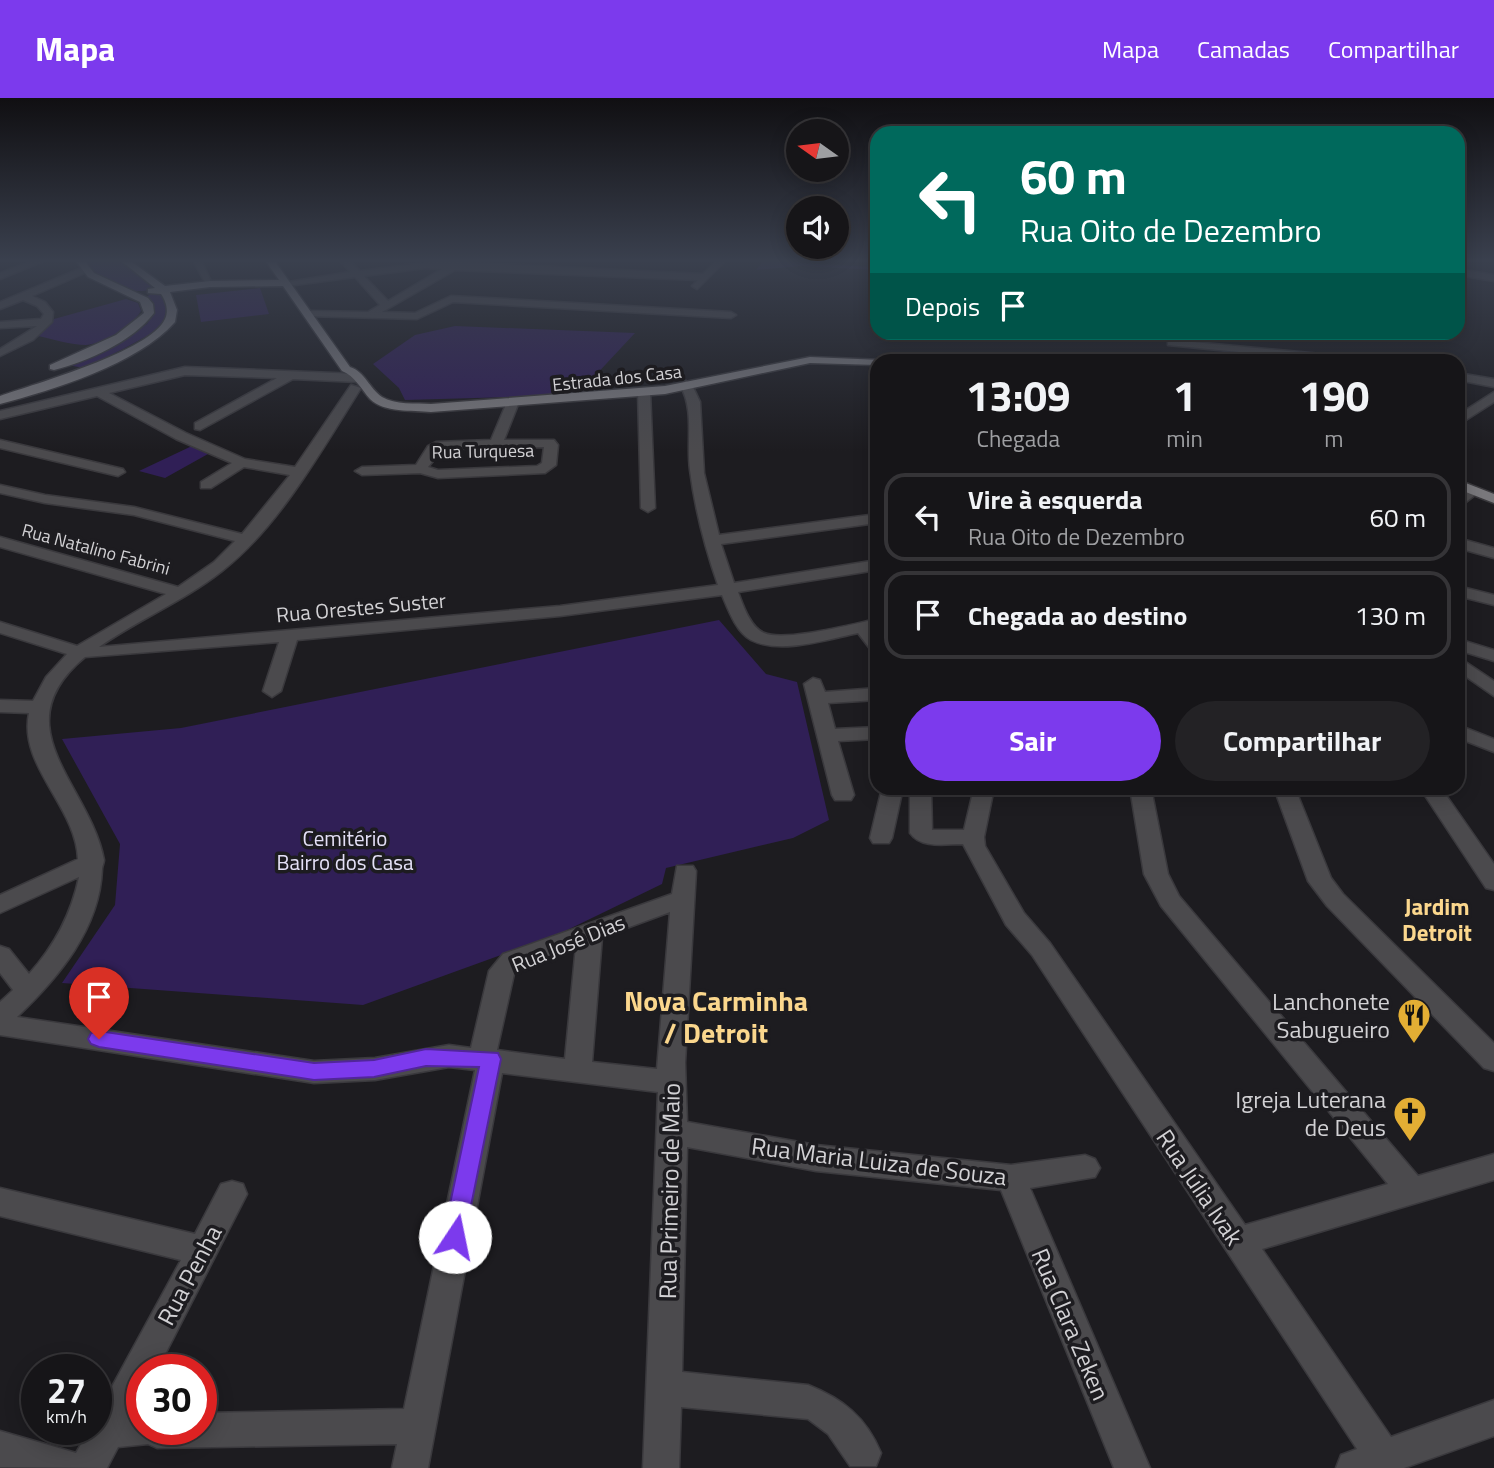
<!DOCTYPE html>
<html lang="pt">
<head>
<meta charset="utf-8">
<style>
	:root { --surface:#161518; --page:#232225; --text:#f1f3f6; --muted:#9e9fa2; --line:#353437; --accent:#7c3aed }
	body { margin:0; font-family:"Titillium Web",sans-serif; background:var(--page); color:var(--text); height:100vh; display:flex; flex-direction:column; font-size:26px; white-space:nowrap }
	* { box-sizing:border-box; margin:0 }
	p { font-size:23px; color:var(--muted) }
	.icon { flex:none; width:38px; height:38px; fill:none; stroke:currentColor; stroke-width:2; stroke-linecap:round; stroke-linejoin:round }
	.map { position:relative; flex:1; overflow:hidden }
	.panel { position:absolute; left:870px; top:256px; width:595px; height:441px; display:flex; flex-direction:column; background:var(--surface); border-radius:21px; box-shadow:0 4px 18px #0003,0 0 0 2px var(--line) }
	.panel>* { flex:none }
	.guide { position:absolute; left:870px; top:28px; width:595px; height:214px; border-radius:21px; box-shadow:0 4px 18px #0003,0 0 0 2px var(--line); background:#00695c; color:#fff; overflow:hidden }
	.needle { width:46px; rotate:284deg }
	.controls { position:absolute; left:786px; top:21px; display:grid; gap:14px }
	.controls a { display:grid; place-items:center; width:63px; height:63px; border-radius:50%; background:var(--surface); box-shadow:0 4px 18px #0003,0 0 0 2px var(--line); font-size:35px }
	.speed { position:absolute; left:21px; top:1256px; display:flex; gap:14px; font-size:35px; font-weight:700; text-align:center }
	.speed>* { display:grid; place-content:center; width:91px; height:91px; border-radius:50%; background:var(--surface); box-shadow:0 4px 18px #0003,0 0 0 2px var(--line); line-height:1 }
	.speed small { font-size:18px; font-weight:400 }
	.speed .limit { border:10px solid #d22; background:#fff; color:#111 }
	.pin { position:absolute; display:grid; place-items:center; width:60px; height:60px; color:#fff; margin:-72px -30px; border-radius:50% 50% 50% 0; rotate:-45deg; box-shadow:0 0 7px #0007 }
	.pin .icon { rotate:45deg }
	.me { position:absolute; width:77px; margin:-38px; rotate:11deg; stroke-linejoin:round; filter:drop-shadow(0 0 5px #0008) }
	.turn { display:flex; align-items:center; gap:24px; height:147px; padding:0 35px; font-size:32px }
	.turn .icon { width:91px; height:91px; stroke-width:2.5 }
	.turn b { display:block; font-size:49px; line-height:60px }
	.then { display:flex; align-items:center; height:66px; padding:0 35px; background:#0003; gap:14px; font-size:26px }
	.eta { display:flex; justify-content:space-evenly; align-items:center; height:119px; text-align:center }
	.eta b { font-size:42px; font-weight:700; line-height:49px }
	.action { display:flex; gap:14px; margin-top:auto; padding:14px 35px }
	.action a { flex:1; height:80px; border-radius:42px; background:var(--accent); color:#fff; font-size:28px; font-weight:700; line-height:80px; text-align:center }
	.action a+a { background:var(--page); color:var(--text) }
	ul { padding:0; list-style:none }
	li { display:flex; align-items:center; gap:21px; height:88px; margin:0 14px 10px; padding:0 21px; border:4px solid var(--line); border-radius:21px }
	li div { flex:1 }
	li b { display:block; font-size:26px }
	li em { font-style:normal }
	header { display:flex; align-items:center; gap:42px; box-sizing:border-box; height:98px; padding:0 35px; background:var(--accent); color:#fff }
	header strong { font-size:33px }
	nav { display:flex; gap:38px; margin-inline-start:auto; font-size:24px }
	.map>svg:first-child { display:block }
	.green { fill:#301f56 }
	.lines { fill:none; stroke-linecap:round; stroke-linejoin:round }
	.minor-casing { stroke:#3a393d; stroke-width:3 }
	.major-casing { stroke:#3a393d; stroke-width:3 }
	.minor { fill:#4b4a4d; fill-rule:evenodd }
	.major { fill:#79787c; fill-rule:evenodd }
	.route { fill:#7c3aed; stroke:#51269a; stroke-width:2 }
	.labels { text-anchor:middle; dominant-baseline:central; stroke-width:7; stroke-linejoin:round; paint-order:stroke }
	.far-street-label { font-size:18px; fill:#d2d1d4; stroke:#1d1c20 }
	.street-label { font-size:21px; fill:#d2d1d4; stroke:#1d1c20 }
	.park-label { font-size:21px; fill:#e5e1f7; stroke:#1d1c20 }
	.neighbourhood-label { font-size:23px; font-weight:bold; fill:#fbd78d; stroke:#1d1c20 }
	.near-poi-label { font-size:24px; fill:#d2d1d4; stroke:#1d1c20; text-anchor:end }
	.near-street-label { font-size:24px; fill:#d2d1d4; stroke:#1d1c20 }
	.near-neighbourhood-label { font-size:28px; font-weight:bold; fill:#fbd78d; stroke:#1d1c20 }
</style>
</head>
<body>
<header>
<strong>Mapa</strong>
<nav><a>Mapa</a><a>Camadas</a><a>Compartilhar</a></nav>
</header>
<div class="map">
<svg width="1494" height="1370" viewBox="0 0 1494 1370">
	<rect width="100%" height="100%" fill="#1d1c20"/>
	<!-- green -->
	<path class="green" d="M85,162H118L159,187C136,204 98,182 85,162Z
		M764,162H804L798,165L876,169L874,172L801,168L756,172Z
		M260,190L269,216L201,224L196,197Z
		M153,195L163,196L169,215L158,232L123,251L84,270L68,267L138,232L147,226L155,213L153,204L146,199Z
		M126,201L138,205L141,213C132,228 105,246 86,247C71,247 53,241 38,238L54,221Z
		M455,228L635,235L577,297L405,302L399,290L373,266L415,237Z
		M194,347L208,356L165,380L139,373Z
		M719,522L766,576L797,584L829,722L793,740L666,770L662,786L559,836L363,907L62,885L115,807L120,746L62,641L181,630Z"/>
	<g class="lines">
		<defs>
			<path id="minor" d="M34,162H46L0,181V175Z
				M193,162H201L213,188H207Z
				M340,162H349L360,173L438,163L703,176L717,162H726L697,191L692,188L698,182L455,172L382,214L415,215L451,198L731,214L736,217L731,220L453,204L417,221L306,218L305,216L310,213L368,214L380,207L355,179L287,188L282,185L350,174ZM425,170L442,171L388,203L364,178Z
				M84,169L87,174L32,198L45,204L53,214L52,224L33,242L0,258V251L37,228L0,230V224L41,221L44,216L37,208L23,202L0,211V204Z
				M1458,171L1494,177V183L1458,177Z
				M1172,242L1353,259L1359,262H1322L1168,247V243Z
				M185,269L358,276L364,280L358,284L293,281L200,332L195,331V325L277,280L185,277L109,295L186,335L245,361L295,369L351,287L361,290C322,351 280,428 222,473C184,503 139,521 99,549L560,508L718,487C705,450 695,411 690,372C686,343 695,313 680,287L686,283L692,287L700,304L704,375L719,437L877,416V425L721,446L734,485L877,462V472L738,494C743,507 750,529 764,535C785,544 853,526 877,521V531L874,532L877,553L871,552L858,535C828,541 781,557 751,542C736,534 728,511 722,497L560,518L297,542L281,593L272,599L263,593L279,544L85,559C0,629 90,687 104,762C104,765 102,768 102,771C100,831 58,880 17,919L314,963L375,960L449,947L471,950L489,873L503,856L672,796L677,768H693L696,773L685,965L687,1024L816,1047L1011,1067L1085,1057L1095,1061L1100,1070L1095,1079L1030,1090L1150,1370H1114L1001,1092L816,1073L687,1049L682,1274L808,1287C843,1301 866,1319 881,1355L876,1368H850L828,1336L808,1321L681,1309L679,1370H643L658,994L502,975L428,1370H392L397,1346L157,1350L148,1346L118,1349L107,1370L0,1369V1333L76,1355L89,1332H96V1318L181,1162L0,1118V1090L195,1136L221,1086L232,1083L243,1086L247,1096L157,1272H142V1303L137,1313H142V1332H201V1315L404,1311L475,972L449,969L375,982L314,985L0,937V904L13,892L0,875V848L9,851L29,876C55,847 71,817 79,779L0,815V797L78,761C76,708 18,668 29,615L0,614V602L33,603L46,579L67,556L0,535V524L77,548L166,496L0,449V439L178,489L214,464L235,443L134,417L45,405L0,395V387L45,397L134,409L242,436L290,377L244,369L211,390H201V384L232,365L176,341L97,298L0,321V313ZM670,814L657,971L592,964L602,839ZM576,848L565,961L497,952L514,876L521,868Z
				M1458,275L1494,281V289L1458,282Z
				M644,290L650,294L655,410L648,414L641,410L638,294Z
				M1494,294V304L1458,327V317Z
				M513,300L519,304L504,342H554L558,347L556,367L545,375L438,380L420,375L362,377L355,373L362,369L416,367L428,348L436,344L491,342L507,304ZM544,349L542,365L537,368L438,372L428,369L443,351Z
				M0,342L123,371L125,374L118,378L0,350Z
				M1472,390L1479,394L1458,410V399Z
				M1458,440L1494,450V460L1458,450Z
				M1458,488L1494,497V507L1458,498Z
				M1458,541L1494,552V563L1458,552Z
				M1458,559L1494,583V598L1458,573Z
				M813,580L820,582L825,594L877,590V602L828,605L835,631L877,629V641L838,643L854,697L851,702H835L832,697L804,586Z
				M1458,627L1494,641V654L1458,640Z
				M882,690H903L892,740L889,745H873L870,740Z
				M910,690H931L932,732H964L974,690H994L984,739L985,748L1024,815L1050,845L1245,1127L1388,1086L1161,808L1144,776L1130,690H1151L1168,776L1179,798L1418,1078L1494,1056V1082L1262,1151L1391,1339L1494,1302V1338L1404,1370H1336L1341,1357L1357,1351L1032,857L1006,827L963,746C945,746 921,751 910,735Z
				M1274,690H1295L1331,780L1343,796L1494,945V973L1484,970L1327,808L1308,783Z
				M1420,690H1441L1494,766V792L1486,790Z"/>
			<path id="major" d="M75,162H84L94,175L148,200L153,206L154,215C132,244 88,263 54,272L50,271V267L116,237L144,215L140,204L88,179Z
				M120,162H129L165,188L210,183L279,182L265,162H274L350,269C365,274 369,290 382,299C395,307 416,305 431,306L665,288L810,259L882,262H877V267L810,265L665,296L431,314C412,312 384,315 370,301C361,291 355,278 342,273L283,188L210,189L170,194L177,212L175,224C138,266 53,292 0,306V298C34,286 151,253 165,221C169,213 166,203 161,196L148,195V191L155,190Z
				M1458,382L1494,396V405L1458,391Z"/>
		</defs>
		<!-- minor casing -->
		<use href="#minor" class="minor-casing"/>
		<!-- major casing -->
		<use href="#major" class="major-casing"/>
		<!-- minor -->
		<use href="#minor" class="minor"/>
		<!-- major -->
		<use href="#major" class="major"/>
	</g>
	<!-- sky -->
	<linearGradient id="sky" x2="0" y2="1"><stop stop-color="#100f12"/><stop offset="0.46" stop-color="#3a404e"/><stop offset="1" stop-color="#3a404e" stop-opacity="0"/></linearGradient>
	<rect width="1494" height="353" fill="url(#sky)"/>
	<!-- route -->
	<path class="route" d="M99,933L314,965L374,962L426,951L498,955L501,961L463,1147L455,1150L446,1147L443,1139L479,969L426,968L374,979L314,982L99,949L91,946L88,941L91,935Z"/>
	<!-- icons -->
	<defs>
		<symbol id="restaurant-pin" viewBox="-11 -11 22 30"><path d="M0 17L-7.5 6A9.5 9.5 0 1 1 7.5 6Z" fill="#e3ae34" stroke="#1d1c20"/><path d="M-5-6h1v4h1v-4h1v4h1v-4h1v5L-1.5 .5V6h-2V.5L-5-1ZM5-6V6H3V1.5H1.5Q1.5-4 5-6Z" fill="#111"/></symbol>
		<symbol id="church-pin" viewBox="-11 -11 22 30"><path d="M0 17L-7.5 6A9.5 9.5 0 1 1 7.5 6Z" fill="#e3ae34" stroke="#1d1c20"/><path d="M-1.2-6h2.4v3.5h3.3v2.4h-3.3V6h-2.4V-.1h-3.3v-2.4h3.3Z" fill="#111"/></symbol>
	</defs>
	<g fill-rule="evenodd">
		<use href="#restaurant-pin" x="1395" y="898" width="38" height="52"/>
		<use href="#church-pin" x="1391" y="996" width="38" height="52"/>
	</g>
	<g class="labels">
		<!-- far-street labels -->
		<g class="far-street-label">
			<text transform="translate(617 280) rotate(-6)">Estrada dos Casa</text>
			<text transform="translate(483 353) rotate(-1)">Rua Turquesa</text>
			<text transform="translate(96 451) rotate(15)">Rua Natalino Fabrini</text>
		</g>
		<!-- street labels -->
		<g class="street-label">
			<text transform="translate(361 509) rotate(-5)">Rua Orestes Suster</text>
			<text transform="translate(568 845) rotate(-22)">Rua José Dias</text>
		</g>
		<!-- park labels -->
		<g class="park-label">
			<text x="345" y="740">Cemitério<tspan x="345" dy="24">Bairro dos Casa</tspan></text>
		</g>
		<!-- neighbourhood labels -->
		<g class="neighbourhood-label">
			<text x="1437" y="808">Jardim<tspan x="1437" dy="26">Detroit</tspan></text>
		</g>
		<!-- near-poi labels -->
		<g class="near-poi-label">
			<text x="1390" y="903">Lanchonete<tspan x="1390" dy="28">Sabugueiro</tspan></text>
			<text x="1386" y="1001">Igreja Luterana<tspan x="1386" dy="28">de Deus</tspan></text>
		</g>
		<!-- near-street labels -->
		<g class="near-street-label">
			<text transform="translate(879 1063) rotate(7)">Rua Maria Luiza de Souza</text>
			<text transform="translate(1200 1089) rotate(56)">Rua Júlia Ivak</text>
			<text transform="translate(669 1093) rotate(-89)">Rua Primeiro de Maio</text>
			<text transform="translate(189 1177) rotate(-62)">Rua Penha</text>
			<text transform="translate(1071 1226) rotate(67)">Rua Clara Zeken</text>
		</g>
		<!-- near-neighbourhood labels -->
		<g class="near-neighbourhood-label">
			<text x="716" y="902">Nova Carminha<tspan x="716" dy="32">/ Detroit</tspan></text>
		</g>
	</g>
</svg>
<div class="controls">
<a><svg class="needle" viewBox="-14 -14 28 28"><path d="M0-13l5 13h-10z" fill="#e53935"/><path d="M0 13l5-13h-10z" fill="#9e9fa2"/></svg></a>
<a><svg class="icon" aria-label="sound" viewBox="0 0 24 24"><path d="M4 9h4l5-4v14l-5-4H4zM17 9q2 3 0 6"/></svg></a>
</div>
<div class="speed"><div>27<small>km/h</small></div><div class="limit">30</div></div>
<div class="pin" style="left:99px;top:941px;background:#d93025"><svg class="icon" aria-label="arrive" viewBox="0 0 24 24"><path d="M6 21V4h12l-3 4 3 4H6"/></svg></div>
<svg class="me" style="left:455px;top:1139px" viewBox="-20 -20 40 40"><circle r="19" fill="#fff"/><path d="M0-13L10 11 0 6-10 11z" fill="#7c3aed"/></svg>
<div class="guide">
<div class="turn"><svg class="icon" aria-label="left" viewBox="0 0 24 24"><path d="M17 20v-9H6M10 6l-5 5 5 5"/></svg><div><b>60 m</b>Rua Oito de Dezembro</div></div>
<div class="then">Depois<svg class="icon" aria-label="arrive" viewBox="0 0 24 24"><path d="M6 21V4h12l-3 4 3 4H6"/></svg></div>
</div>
<section class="panel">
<div class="eta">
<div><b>13:09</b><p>Chegada</p></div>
<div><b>1</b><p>min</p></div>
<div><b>190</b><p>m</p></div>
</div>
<ul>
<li><svg class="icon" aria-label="left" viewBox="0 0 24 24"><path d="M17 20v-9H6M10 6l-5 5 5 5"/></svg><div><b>Vire à esquerda</b><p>Rua Oito de Dezembro</p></div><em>60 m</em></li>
<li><svg class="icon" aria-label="arrive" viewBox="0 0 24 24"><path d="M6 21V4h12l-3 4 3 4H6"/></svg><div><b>Chegada ao destino</b></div><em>130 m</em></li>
</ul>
<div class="action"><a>Sair</a><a>Compartilhar</a></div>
</section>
</div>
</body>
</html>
